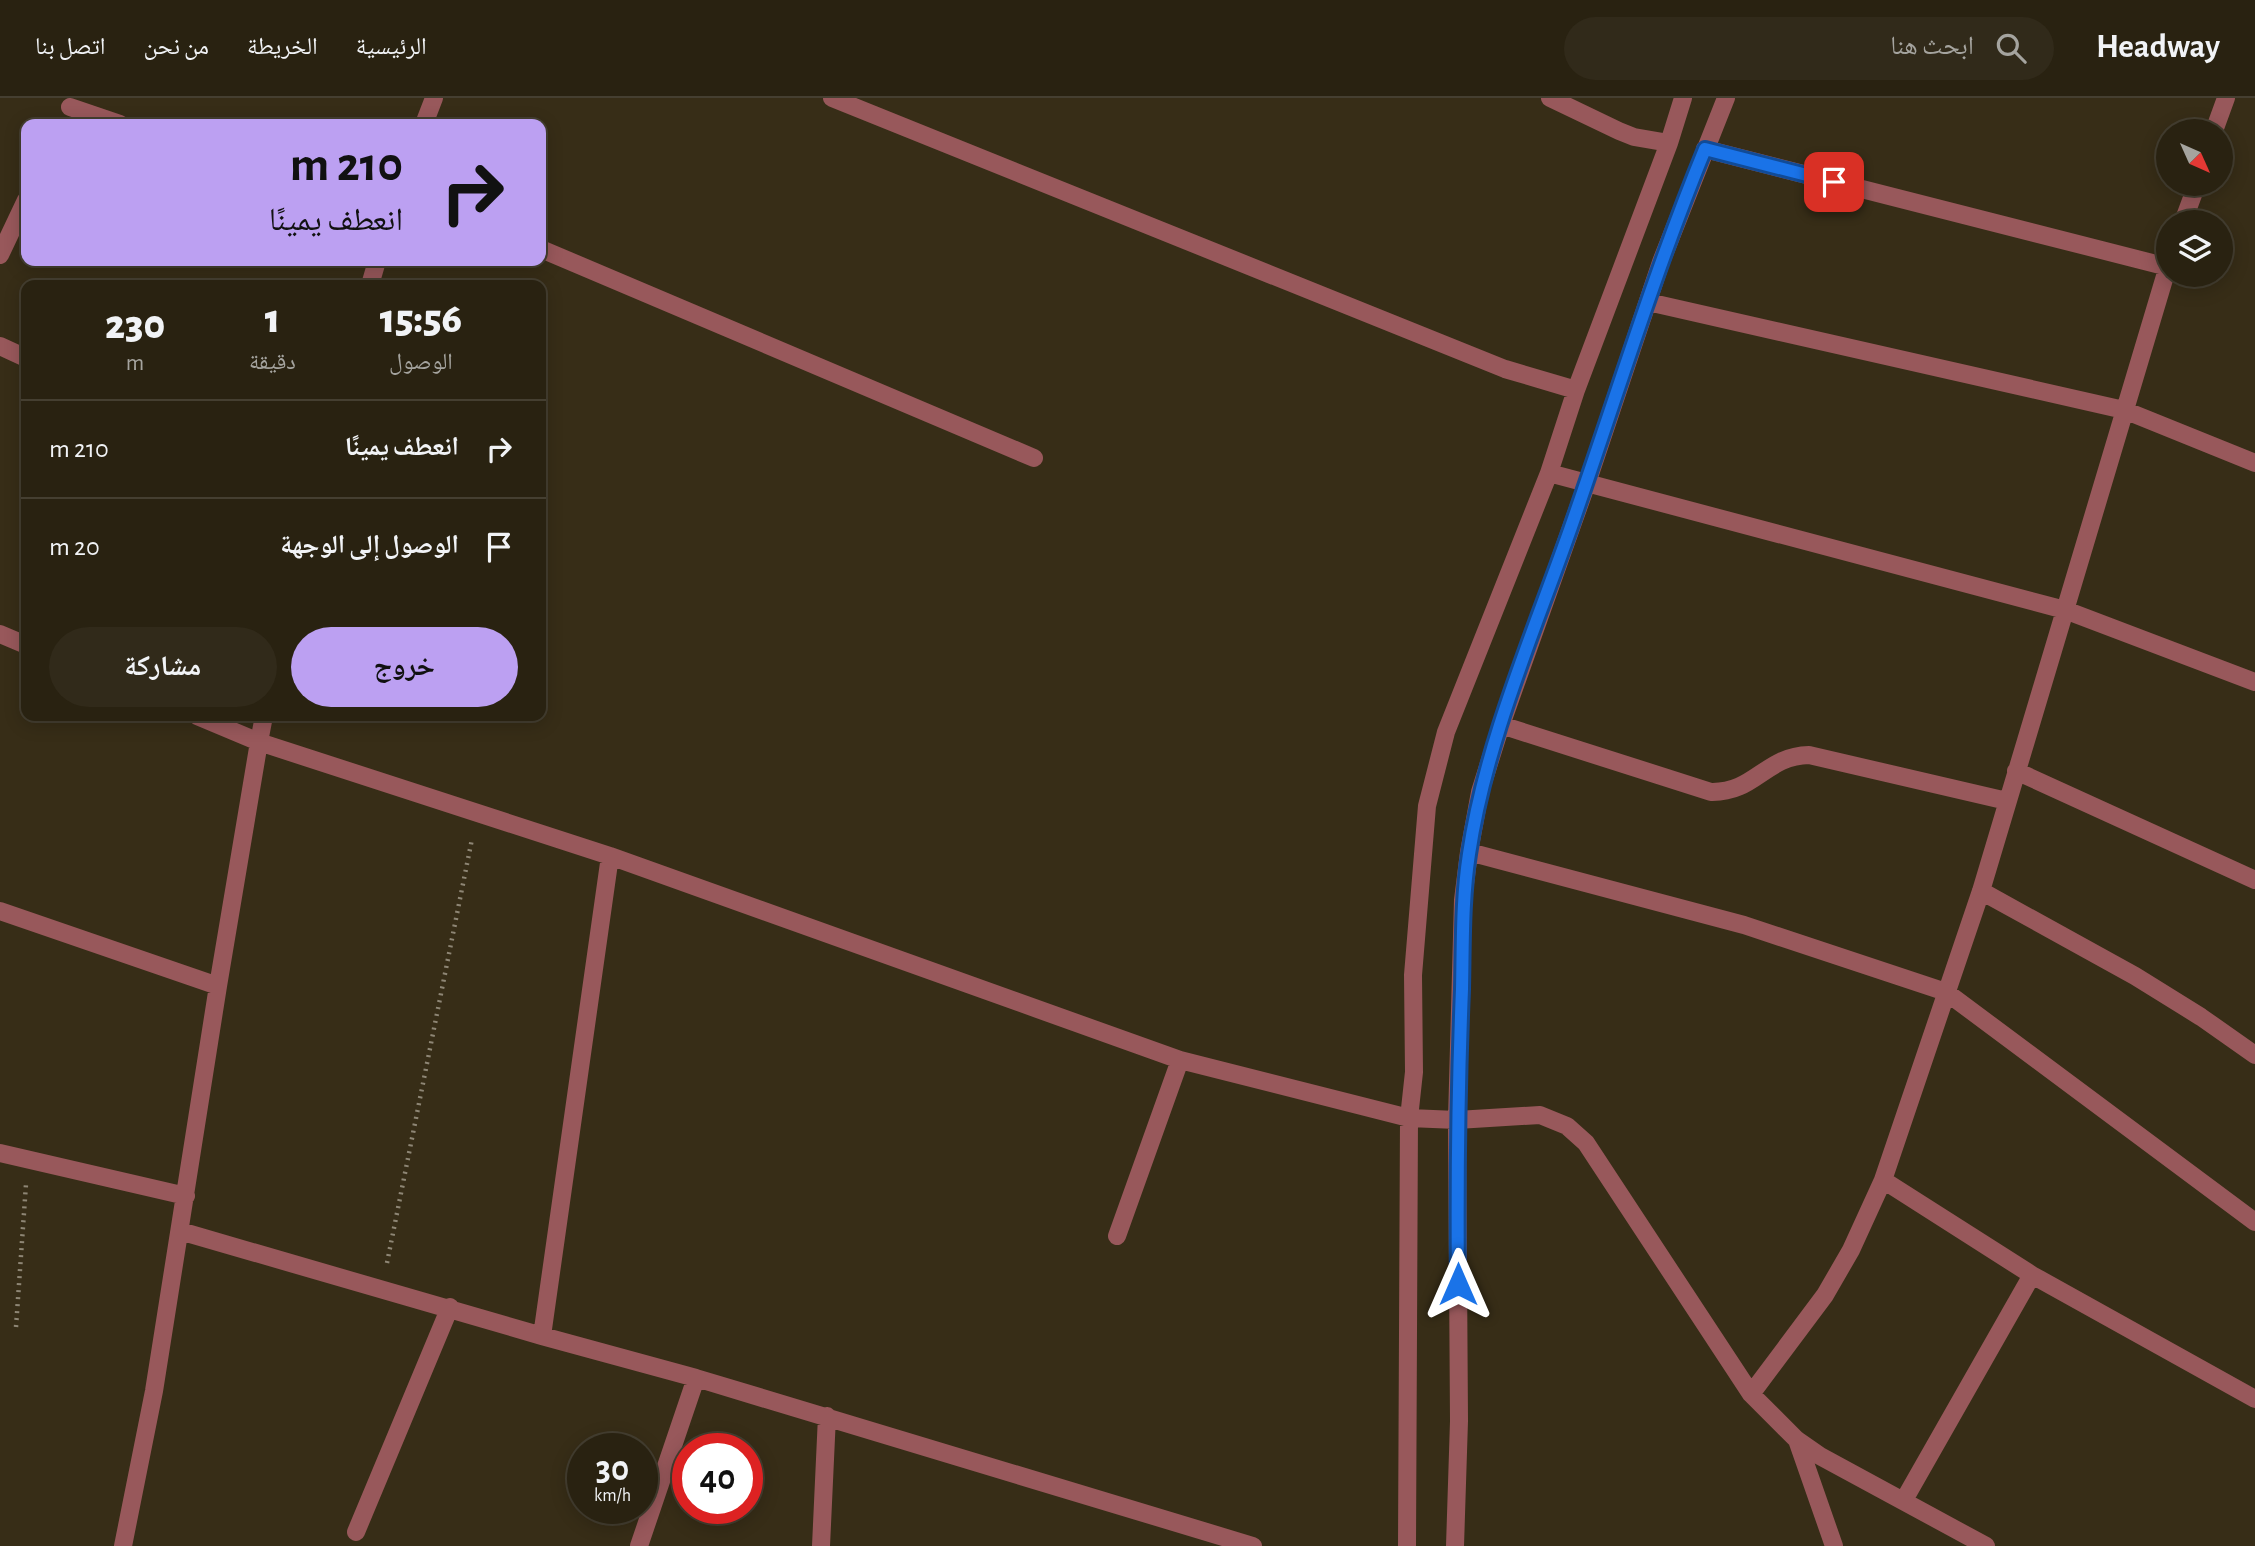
<!DOCTYPE html>
<html lang="ar">
<head>
<meta charset="utf-8">
<style>
	:root { --surface:#292211; --page:#312a1a; --text:#f1f3f6; --muted:#a5a49f; --line:#453f31; --accent:#bca0f2 }
	body { margin:0; font-family:"Alegreya Sans","Noto Naskh Arabic",sans-serif; background:var(--page); color:var(--text); direction:rtl; height:100vh; display:flex; flex-direction:column; font-size:26px; white-space:nowrap }
	* { box-sizing:border-box; margin:0 }
	p { font-size:23px; color:var(--muted) }
	.icon { flex:none; width:38px; height:38px; fill:none; stroke:currentColor; stroke-width:2; stroke-linecap:round; stroke-linejoin:round }
	.map { position:relative; flex:1; overflow:hidden; direction:ltr }
	.panel { position:absolute; left:21px; top:182px; width:525px; height:441px; display:flex; flex-direction:column; background:var(--surface); border-radius:14px; box-shadow:0 4px 18px #0003,0 0 0 2px var(--line); direction:rtl }
	.panel>* { flex:none }
	.guide { position:absolute; left:21px; top:21px; width:525px; height:147px; border-radius:14px; box-shadow:0 4px 18px #0003,0 0 0 2px var(--line); direction:rtl; background:#bca0f2; color:#111; overflow:hidden }
	.needle { width:46px; rotate:135deg }
	.controls { position:absolute; left:2156px; top:21px; display:grid; gap:14px }
	.controls a { display:grid; place-items:center; width:77px; height:77px; border-radius:50%; background:var(--surface); box-shadow:0 4px 18px #0003,0 0 0 2px var(--line); font-size:35px }
	.speed { position:absolute; left:567px; top:1335px; display:flex; gap:14px; font-size:35px; font-weight:700; text-align:center }
	.speed>* { display:grid; place-content:center; width:91px; height:91px; border-radius:50%; background:var(--surface); box-shadow:0 4px 18px #0003,0 0 0 2px var(--line); line-height:1 }
	.speed small { font-size:18px; font-weight:400 }
	.speed .limit { border:10px solid #d22; background:#fff; color:#111 }
	.pin { position:absolute; display:grid; place-items:center; width:60px; height:60px; color:#fff; margin:-30px; border-radius:14px; box-shadow:0 4px 10px #0006 }
	.me { position:absolute; width:77px; margin:-38px; rotate:0deg; stroke-linejoin:round; filter:drop-shadow(0 0 5px #0008) }
	.turn { display:flex; align-items:center; gap:24px; height:147px; padding:0 28px; font-size:32px }
	.turn .icon { width:91px; height:91px; stroke-width:2.5 }
	.turn b { display:block; font-size:49px; line-height:60px }
	.eta { display:flex; justify-content:space-evenly; align-items:center; height:119px; text-align:center }
	.eta b { font-size:42px; font-weight:800; line-height:49px }
	.cta { display:flex; gap:14px; margin-top:auto; padding:14px 28px }
	.cta a { flex:1; height:80px; border-radius:42px; background:var(--accent); color:#111; font-size:28px; font-weight:800; line-height:80px; text-align:center }
	.cta a+a { background:var(--page); color:var(--text) }
	ul { padding:0; list-style:none }
	li { display:flex; align-items:center; gap:21px; height:98px; padding:0 28px; border-top:2px solid var(--line) }
	li div { flex:1 }
	li b { display:block; font-size:26px }
	li em { font-style:normal }
	header { display:flex; align-items:center; gap:42px; box-sizing:border-box; height:98px; padding:0 35px; background:var(--surface); border-bottom:2px solid var(--line) }
	header strong { font-size:33px }
	nav { display:flex; gap:38px; margin-inline-start:auto; font-size:24px }
	.search { width:490px; height:63px; background:var(--page); display:flex; align-items:center; gap:18px; box-sizing:border-box; padding:0 24px; border-radius:38px; color:var(--muted); font-size:26px }
	.map>svg:first-child { display:block }
	.lines { fill:none; stroke-linecap:round; stroke-linejoin:round }
	.path { stroke:#8e8675; stroke-width:4.5; stroke-dasharray:2 5; stroke-linecap:butt }
	.minor { stroke:#98585b; stroke-width:18 }
	.route-casing { stroke:#114b97; stroke-width:18 }
	.route { stroke:#1a73e8; stroke-width:12 }
</style>
</head>
<body>
<header>
<strong>Headway</strong>
<div class="search"><svg class="icon" aria-label="search" viewBox="0 0 24 24"><circle cx="10" cy="10" r="6"/><path d="M15 15l6 6"/></svg>ابحث هنا</div>
<nav><a>الرئيسية</a><a>الخريطة</a><a>من نحن</a><a>اتصل بنا</a></nav>
</header>
<div class="map">
<svg width="2255" height="1448" viewBox="0 0 2255 1448">
	<rect width="100%" height="100%" fill="#372d17"/>
	<g class="lines">
		<!-- path -->
		<path class="path" d="M387,1165L472,741
			M16,1229L26,1086"/>
		<!-- minor -->
		<path class="minor" d="M832,0L1505,271L1576,292L1549,375L1446,634L1427,708L1413,877L1414,974L1409,1020L1407,1448
			M1550,0L1619,33L1634,39L1669,45L1683,0
			M70,9L120,26
			M424,26L434,0
			M2214,33L2226,0
			M1705,51L2168,169
			M2183,124L2197,86
			M541,151L1034,360
			M0,157L26,102
			M370,187L377,163
			M1648,204L2124,312L2255,365
			M0,248L26,260
			M1576,292L1669,45
			M1549,375L2065,512L2255,584
			M0,536L26,547
			M264,618L259,644L610,758L1180,962L1409,1020L1457,1022L1540,1017L1567,1028L1586,1045L1751,1296L1797,1342L1820,1358L1986,1448
			M1501,627L1711,694C1755,695 1765,658 1809,657L2007,703
			M2016,673L2255,782
			M1469,754L1744,827L1946,894L2255,1124
			M1981,793L2135,878L2201,919L2255,957
			M0,813L218,888
			M0,1055L186,1098
			M1883,1082L2032,1177
			M180,1133L542,1238L696,1280L1253,1448
			M1117,1138L1180,962
			M542,1238L610,758
			M1751,1296L1825,1197L1851,1152L1883,1082L1981,793L2168,168
			M1797,1342L1834,1448
			M1904,1402L2032,1177L2255,1301
			M356,1434L450,1209
			M123,1448L154,1293L218,888L259,644L197,618
			M639,1448L696,1280
			M821,1448L827,1318
			M1455,1448L1459,1323L1457,1022L1463,802L1469,754L1480,694L1501,627L1587,385L1661,164L1726,0"/>
	</g>
	<g class="lines">
		<defs>
			<path id="route" d="M1458,1186C1457,1088 1458,990 1462,891C1463,846 1462,801 1469,756C1485,646 1534,534 1571,429C1615,303 1654,175 1705,51L1834,84"/>
		</defs>
		<!-- route casing -->
		<use href="#route" class="route-casing"/>
		<!-- route -->
		<use href="#route" class="route"/>
	</g>
</svg>
<div class="controls">
<a><svg class="needle" viewBox="-14 -14 28 28"><path d="M0-13l5 13h-10z" fill="#e53935"/><path d="M0 13l5-13h-10z" fill="#a5a49f"/></svg></a>
<a><svg class="icon" aria-label="layers" viewBox="0 0 24 24"><path d="M12 4l9 5-9 5-9-5zM3 14l9 5 9-5"/></svg></a>
</div>
<div class="speed"><div>30<small>km/h</small></div><div class="limit">40</div></div>
<div class="pin" style="left:1834px;top:84px;background:#d93025"><svg class="icon" aria-label="arrive" viewBox="0 0 24 24"><path d="M6 21V4h12l-3 4 3 4H6"/></svg></div>
<svg class="me" style="left:1458px;top:1186px" viewBox="-20 -20 40 40"><path d="M0-17L14 15 0 8-14 15z" fill="#1a73e8" stroke="#fff" stroke-width="4"/></svg>
<div class="guide">
<div class="turn"><svg class="icon" aria-label="right" viewBox="0 0 24 24"><path d="M7 20v-9h11M14 6l5 5-5 5"/></svg><div><b>210 m</b>انعطف يمينًا</div></div>
</div>
<section class="panel">
<div class="eta">
<div><b>15:56</b><p>الوصول</p></div>
<div><b>1</b><p>دقيقة</p></div>
<div><b>230</b><p>m</p></div>
</div>
<ul>
<li><svg class="icon" aria-label="right" viewBox="0 0 24 24"><path d="M7 20v-9h11M14 6l5 5-5 5"/></svg><div><b>انعطف يمينًا</b></div><em>210 m</em></li>
<li><svg class="icon" aria-label="arrive" viewBox="0 0 24 24"><path d="M6 21V4h12l-3 4 3 4H6"/></svg><div><b>الوصول إلى الوجهة</b></div><em>20 m</em></li>
</ul>
<div class="cta"><a>خروج</a><a>مشاركة</a></div>
</section>
</div>
</body>
</html>
